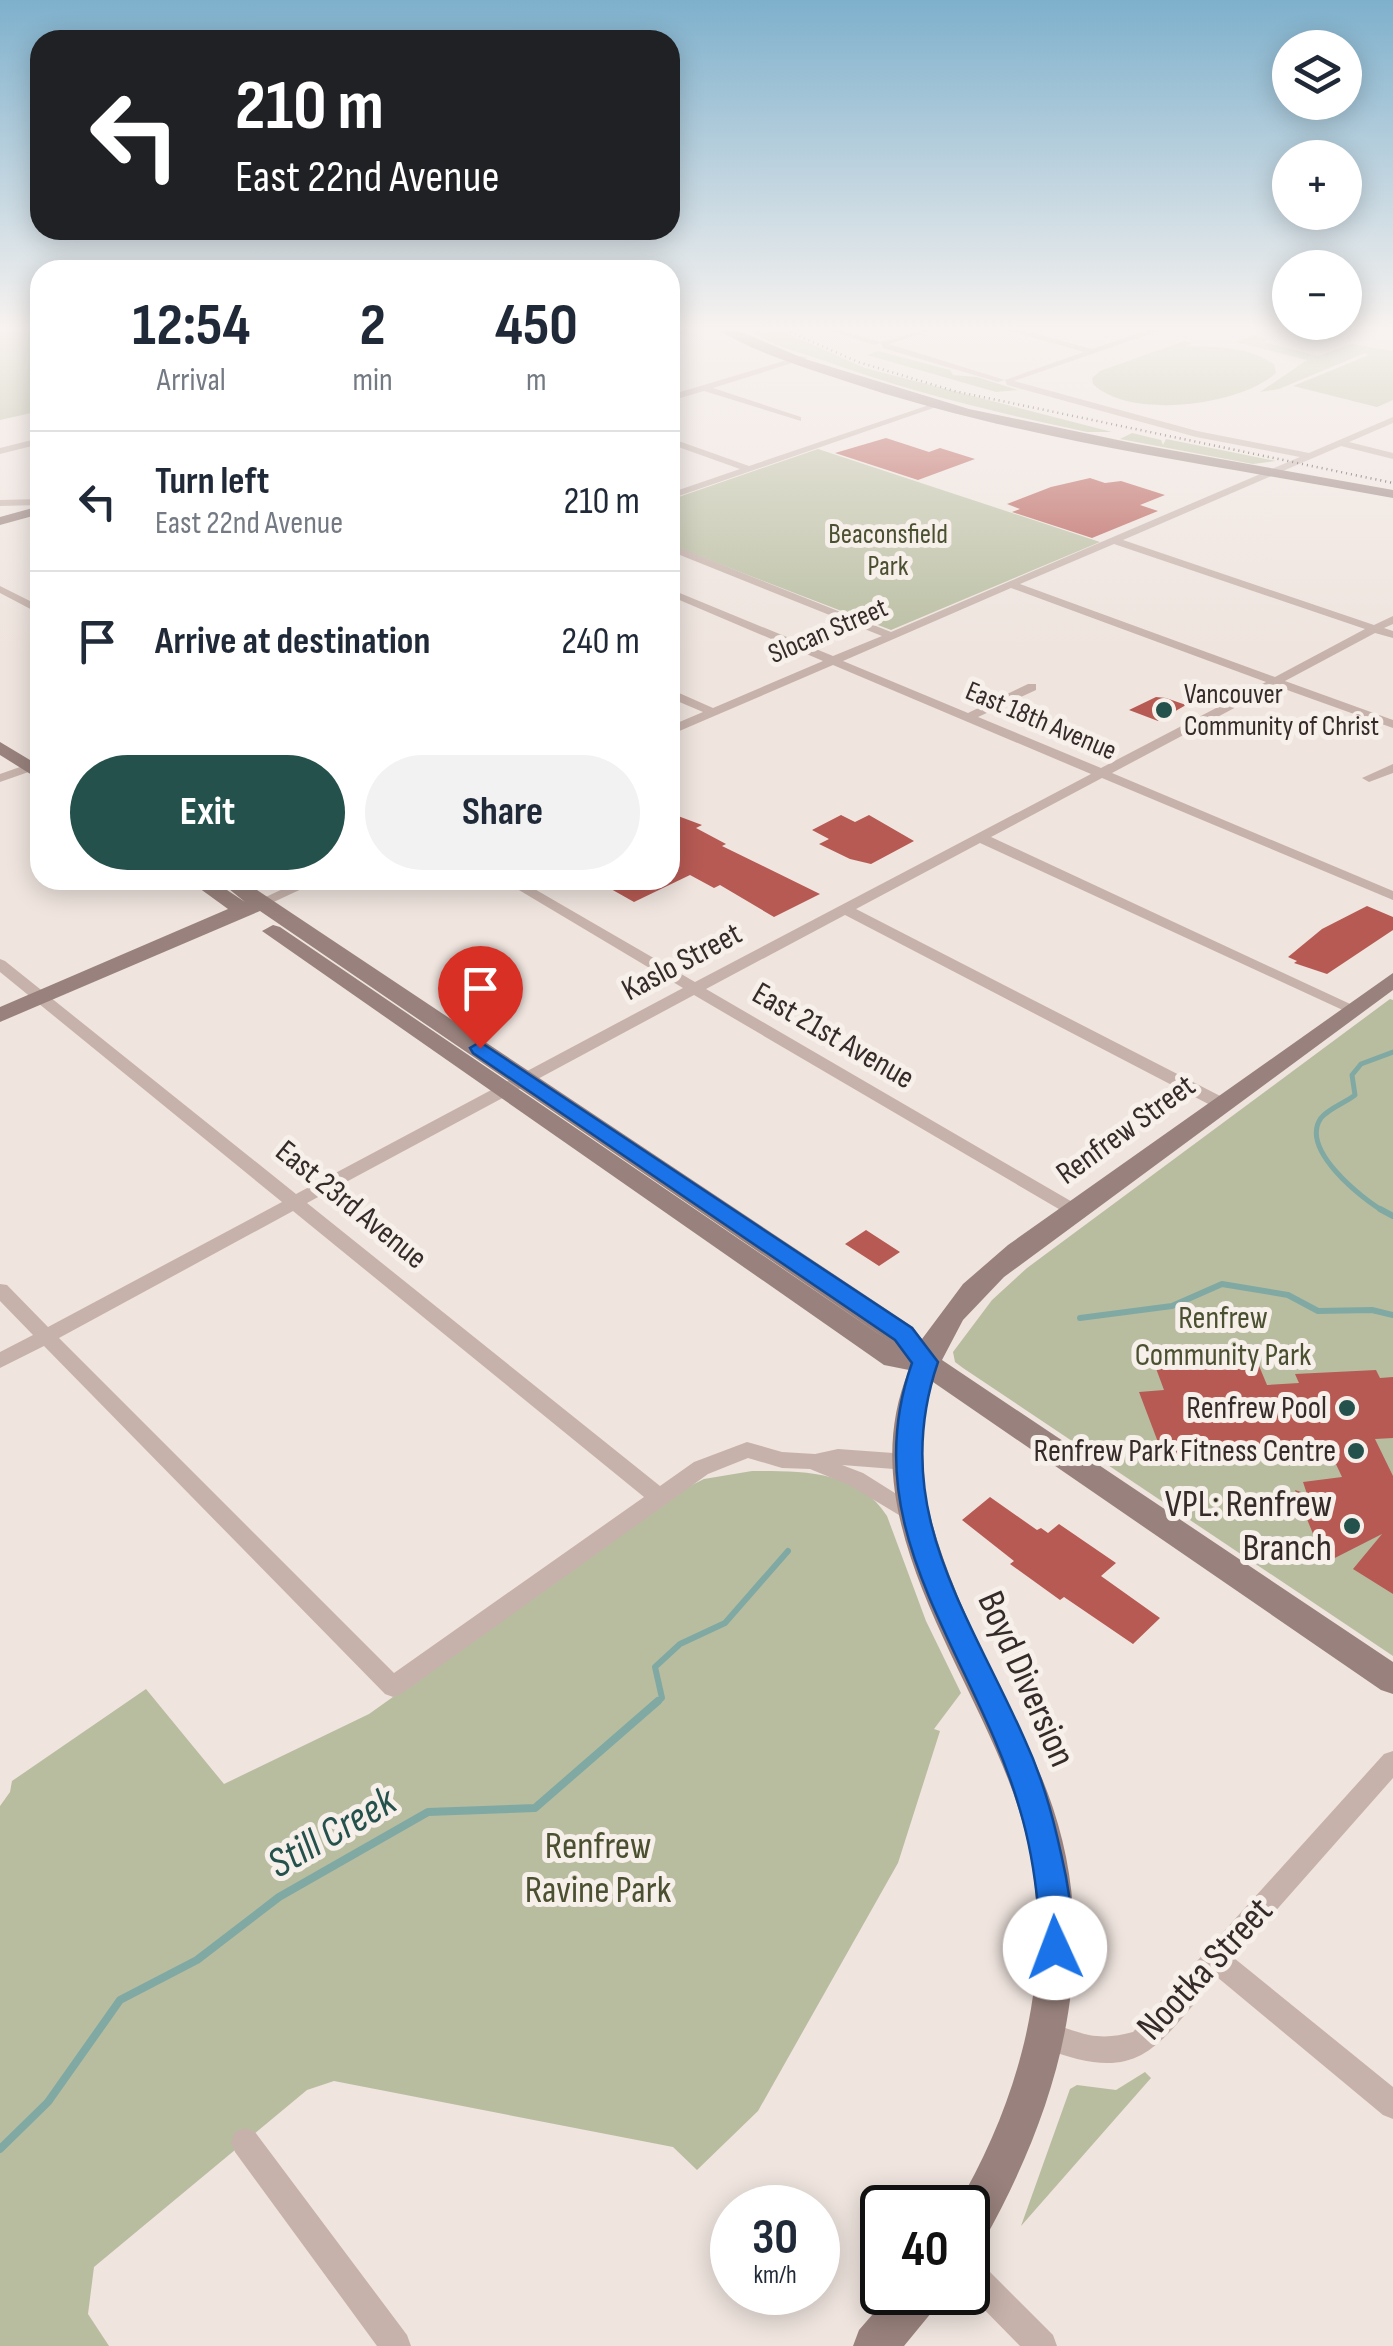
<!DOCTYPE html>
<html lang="en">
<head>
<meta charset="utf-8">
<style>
	:root { --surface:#fff; --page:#f2f2f3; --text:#1f2937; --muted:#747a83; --line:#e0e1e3; --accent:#24514c }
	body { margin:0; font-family:"Sofia Sans Condensed",sans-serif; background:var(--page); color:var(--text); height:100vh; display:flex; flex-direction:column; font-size:38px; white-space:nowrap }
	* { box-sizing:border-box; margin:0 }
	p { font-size:32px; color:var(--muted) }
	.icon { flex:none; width:55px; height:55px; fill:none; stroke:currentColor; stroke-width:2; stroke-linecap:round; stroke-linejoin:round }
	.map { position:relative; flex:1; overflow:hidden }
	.drawer { position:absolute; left:30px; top:260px; width:650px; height:630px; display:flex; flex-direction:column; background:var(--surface); border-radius:30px; box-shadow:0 5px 25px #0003 }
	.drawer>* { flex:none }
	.banner { position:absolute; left:30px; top:30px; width:650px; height:210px; border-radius:30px; box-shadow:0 5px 25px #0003; background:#202124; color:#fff; overflow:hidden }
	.tools { position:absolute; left:1272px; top:30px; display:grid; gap:20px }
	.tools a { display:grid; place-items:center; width:90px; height:90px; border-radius:50%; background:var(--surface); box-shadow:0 5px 25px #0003; font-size:50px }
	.speed { position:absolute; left:710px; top:2185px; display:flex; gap:20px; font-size:50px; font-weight:700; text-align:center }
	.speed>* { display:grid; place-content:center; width:130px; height:130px; border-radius:50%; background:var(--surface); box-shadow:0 5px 25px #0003; line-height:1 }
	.speed small { font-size:25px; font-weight:400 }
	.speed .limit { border:5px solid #111; border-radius:15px; background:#fff; color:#111 }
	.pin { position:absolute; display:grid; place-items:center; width:85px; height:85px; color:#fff; margin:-102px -42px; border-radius:50% 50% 50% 0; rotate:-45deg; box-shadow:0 0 10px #0007 }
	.pin .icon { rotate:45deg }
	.me { position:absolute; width:110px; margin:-55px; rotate:358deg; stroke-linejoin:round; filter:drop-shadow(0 0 8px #0008) }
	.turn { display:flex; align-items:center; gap:35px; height:210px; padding:0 40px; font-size:45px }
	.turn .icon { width:130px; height:130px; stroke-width:2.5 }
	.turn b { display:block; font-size:70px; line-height:85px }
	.eta { display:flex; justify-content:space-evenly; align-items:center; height:170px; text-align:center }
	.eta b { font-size:60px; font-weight:700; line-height:70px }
	.cta { display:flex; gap:20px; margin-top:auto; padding:20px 40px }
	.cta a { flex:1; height:115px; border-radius:60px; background:var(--accent); color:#fff; font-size:40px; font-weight:700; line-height:115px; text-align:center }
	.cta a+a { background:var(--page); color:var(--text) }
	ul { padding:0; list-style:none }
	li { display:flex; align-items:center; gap:30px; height:140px; padding:0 40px; border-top:2px solid var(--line) }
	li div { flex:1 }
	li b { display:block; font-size:38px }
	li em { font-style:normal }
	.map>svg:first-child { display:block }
	.green { fill:#b8bda0 }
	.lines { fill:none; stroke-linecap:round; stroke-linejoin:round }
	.stream-far2 { stroke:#80a9a3; stroke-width:5 }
	.stream-far1 { stroke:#80a9a3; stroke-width:6 }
	.stream { stroke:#80a9a3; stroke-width:8 }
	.building { fill:#b75a54 }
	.street { fill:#c6b2ab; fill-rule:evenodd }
	.secondary { fill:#99827d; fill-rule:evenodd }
	.rail { stroke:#352b29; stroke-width:2.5; stroke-dasharray:1 4; stroke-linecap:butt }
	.route { fill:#1a73e8; stroke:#114b97; stroke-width:2.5 }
	.poi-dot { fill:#24514c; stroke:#f7efea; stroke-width:4 }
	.labels { text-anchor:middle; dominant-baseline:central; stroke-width:10; stroke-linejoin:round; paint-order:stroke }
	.far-park-label { font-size:28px; fill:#4a5030; stroke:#f7efea }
	.far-street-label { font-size:28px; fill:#352b29; stroke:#f7efea }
	.far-poi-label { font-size:28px; fill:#352b29; stroke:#f7efea; text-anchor:start }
	.street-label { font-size:32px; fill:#352b29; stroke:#f7efea }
	.park-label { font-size:32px; fill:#4a5030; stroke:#f7efea }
	.poi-label { font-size:32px; fill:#352b29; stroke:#f7efea; text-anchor:end }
	.near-poi-label { font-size:38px; fill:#352b29; stroke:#f7efea; text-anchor:end }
	.near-street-label { font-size:38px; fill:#352b29; stroke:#f7efea }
	.near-park-label { font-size:38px; fill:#4a5030; stroke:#f7efea }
	.near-water-label { font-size:42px; font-style:italic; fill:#24514c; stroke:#f7efea }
</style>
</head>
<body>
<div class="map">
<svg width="1393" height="2346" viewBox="0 0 1393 2346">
	<rect width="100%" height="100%" fill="#efe4de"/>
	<!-- green -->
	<path class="green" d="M0,328H40V411L0,420Z
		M748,328H775L865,368L1112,432H1087C998,413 910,392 825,361C800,352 767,345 748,328Z
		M1254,335L1268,339L1263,342L1318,356L1351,344L1393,351V400L1377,407L1293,386L1369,355L1365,353L1279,389L1260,392L1307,360L1236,342Z
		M1184,341L1192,343L1186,346C1215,346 1249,347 1274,364L1276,373C1240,406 1130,420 1093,384L1092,378L1100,371Z
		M878,351L950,370L953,375L977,377L1018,390L996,392L867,355Z
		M1132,433L1161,440L1163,445L1166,439L1276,461L1253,464L1120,439Z
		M818,449L1100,542L891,630L670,545V500Z
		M1390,999L1393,1000V1656L963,1368L955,1362L953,1352L992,1300L1027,1268Z
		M752,1471C802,1471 858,1470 887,1516L926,1621L961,1693L934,1729L940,1731L898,1863L758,2111L697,2170L673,2147L334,2081L307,2090L94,2267L88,2314L109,2346H0V1806L10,1792L12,1781L146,1689L224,1784L369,1714L688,1487L704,1479Z
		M1145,2072L1151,2078L1021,2226L1070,2089L1077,2085L1116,2090Z"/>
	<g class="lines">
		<!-- stream-far2 -->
		<path class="stream-far2" d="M1385,1212C1362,1199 1299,1149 1321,1118C1329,1108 1345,1103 1355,1095L1352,1075L1361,1064L1393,1052"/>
		<!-- stream-far1 -->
		<path class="stream-far1" d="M1380,1209L1393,1216
			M1080,1318L1172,1306L1222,1284L1288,1295L1318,1311L1372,1310L1393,1315
			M655,1704L662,1698L655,1667L680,1644L725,1623L788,1551"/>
		<!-- stream -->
		<path class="stream" d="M0,2149L48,2102L120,2000L197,1960L279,1897L428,1812L535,1808L658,1701"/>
	</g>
	<!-- building -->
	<path class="building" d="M886,438L929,452L940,448L975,459L918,480L835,453Z
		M1090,478L1105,483L1121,481L1165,495L1140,505L1158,511L1092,538L1012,512L1020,509L1007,504L1051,487Z
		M1156,697L1166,698L1186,705L1158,721L1129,710Z
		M670,813L702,825L696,828L726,844L722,846L820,894L774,917L720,885L714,888L690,875L634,902L595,880H670Z
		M841,815L855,822L869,815L914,841L871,864L850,859L819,844L829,839L812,830Z
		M1367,906L1393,917V930L1327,974L1294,963L1297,961L1288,957L1322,929Z
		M866,1230L900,1252L879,1266L845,1244Z
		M1252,1349L1267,1385L1299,1383L1295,1374L1376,1370L1380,1378L1393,1377V1438L1375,1439L1393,1476V1594L1353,1569L1382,1534L1325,1563L1295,1490L1307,1494L1303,1482L1342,1477L1327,1445L1164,1458L1139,1392L1164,1390L1151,1355Z
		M990,1497L1037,1530L1041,1528L1048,1533L1059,1524L1116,1563L1101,1576L1160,1618L1133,1644L1064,1597L1060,1600L1010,1564L1014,1561L962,1520Z"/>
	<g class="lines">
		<!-- street -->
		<path class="street" d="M823,328C843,328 859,338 878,341C894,343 919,328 939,328L889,344L1005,380L1084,352L1000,328H1015L1092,349L1154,328H1167L1014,381L1197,431L1309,453L1393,417V423L1349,442L1393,453V459L1341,446L1123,540L1374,625L1393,616V624L1384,628L1393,631V638L1375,633L1285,681L1393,720V728L1276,686L1112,773L1393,891V900L1102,778L991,837L1361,1009L1359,1012H1347L980,843L856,909L1228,1100L1230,1104L1228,1108H1216L845,915L706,989L1081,1207L1084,1211L1081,1215H1069L694,995L307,1203L660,1486L694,1462L747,1442L782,1452L815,1454L838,1449L907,1454L914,1457L917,1462L914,1467L907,1470L842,1465L863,1473L922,1510L925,1516L922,1522L914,1524L849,1485L810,1469L782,1468L748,1458L708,1474L401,1694L393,1697L385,1694L44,1346L0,1368V1352L33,1335L0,1301V1284L7,1285L48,1327L282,1202L0,972V959L5,961L296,1194L683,988L502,880H519L695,982L1091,774L833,665L670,735V726L703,712L670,698V689L713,708L823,661L670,596V589L833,656L882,636L670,551V544L891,632L1300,457L1196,437L1007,385L1005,380L998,382L883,348L881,343L874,345ZM1114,544L1365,629L1275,677L1020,584ZM1011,588L1266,682L1101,768L978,717L1036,690V684H1028L968,713L843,661ZM293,1211L644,1497L394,1673L59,1338Z
			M801,356L808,358L713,388L801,417V421L704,391L670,401V395Z
			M938,402L945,404L670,499V493L740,469L670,444V438L749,466Z
			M40,438V444L0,454V448Z
			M40,499V505L0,506V500Z
			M0,586L40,606V614L0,593Z
			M40,760V768L0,782V774Z
			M1393,764V773L1369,782L1362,778Z
			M302,880H321L265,906L260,907L253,903Z
			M1393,1751V1778L1234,1958L1393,2087V2119L1383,2115L1217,1977C1155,2048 1141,2088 1039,2046L1035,2037L1039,2028C1055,2021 1073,2032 1089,2035C1105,2038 1118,2036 1133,2032L1384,1754Z
			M245,2128L255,2132L407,2335L411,2346H377L235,2152L231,2142L235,2132Z
			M968,2257L979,2261L1053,2335L1057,2346H1020L967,2292Z"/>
		<!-- secondary -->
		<path class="secondary" d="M680,328H698L670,338V331Z
			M716,328H732L805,359L969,409L1137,444L1393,490V498C1209,464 1020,440 842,380C801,366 752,352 716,328Z
			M40,506V514L0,525V517Z
			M0,742L40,766V780L0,755Z
			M188,880H212L245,902L218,880H242L913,1327L922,1339L963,1284L1008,1245L1393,973V990L1004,1277L963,1320L942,1360L1393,1662V1694L1381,1690L933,1382C881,1511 1013,1686 1053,1808C1103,1958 1058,2109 983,2242L968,2248V2208H956C1027,2087 1062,1945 1018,1807C974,1670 847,1519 909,1370L884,1365L262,931L273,925L280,927L898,1347L260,911L0,1022V1007L228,909Z
			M892,2292H942L936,2307L904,2346H853L859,2330Z"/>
		<!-- rail -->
		<path class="rail" d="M781,328L858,362L954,391L1393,483"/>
	</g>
	<!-- sky -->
	<linearGradient id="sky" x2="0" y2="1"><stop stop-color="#7eb0cc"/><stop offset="0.5" stop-color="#f8f3f0"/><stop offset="1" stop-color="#f8f3f0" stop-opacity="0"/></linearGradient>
	<rect width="1393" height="657" fill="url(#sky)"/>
	<!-- route -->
	<path class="route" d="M480,1042L912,1328L938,1362C888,1507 967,1610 1024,1738C1045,1783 1056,1828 1066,1877C1070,1903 1078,1935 1067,1960L1055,1965L1043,1960C1036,1943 1039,1926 1038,1907C1035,1876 1029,1840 1020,1810C976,1655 852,1532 912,1363L895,1340L473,1053L470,1048Z"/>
	<!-- markers -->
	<g class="poi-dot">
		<circle cx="1164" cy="710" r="10"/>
		<circle cx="1347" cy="1408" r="10"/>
		<circle cx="1356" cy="1451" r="10"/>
		<circle cx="1352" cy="1526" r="10"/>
	</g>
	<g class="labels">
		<!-- far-park labels -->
		<g class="far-park-label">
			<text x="888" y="534">Beaconsfield<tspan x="888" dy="32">Park</tspan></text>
		</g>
		<!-- far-street labels -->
		<g class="far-street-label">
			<text transform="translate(828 631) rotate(-23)">Slocan Street</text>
			<text transform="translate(1041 721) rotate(23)">East 18th Avenue</text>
		</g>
		<!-- far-poi labels -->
		<g class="far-poi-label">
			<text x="1184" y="694">Vancouver<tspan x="1184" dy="32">Community of Christ</tspan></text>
		</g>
		<!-- street labels -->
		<g class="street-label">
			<text transform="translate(682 962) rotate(-28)">Kaslo Street</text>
			<text transform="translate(833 1036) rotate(30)">East 21st Avenue</text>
			<text transform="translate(1126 1130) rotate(-36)">Renfrew Street</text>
			<text transform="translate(351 1205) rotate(39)">East 23rd Avenue</text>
		</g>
		<!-- park labels -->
		<g class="park-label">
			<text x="1223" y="1318">Renfrew<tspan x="1223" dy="37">Community Park</tspan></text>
		</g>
		<!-- poi labels -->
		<g class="poi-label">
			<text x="1327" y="1408">Renfrew Pool</text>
			<text x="1336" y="1451">Renfrew Park Fitness Centre</text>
		</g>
		<!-- near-poi labels -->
		<g class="near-poi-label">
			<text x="1332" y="1504">VPL: Renfrew<tspan x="1332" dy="44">Branch</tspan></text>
		</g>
		<!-- near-street labels -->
		<g class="near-street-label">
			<text transform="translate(1026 1679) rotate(66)">Boyd Diversion</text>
			<text transform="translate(1205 1969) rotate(-47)">Nootka Street</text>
		</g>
		<!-- near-park labels -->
		<g class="near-park-label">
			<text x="598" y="1846">Renfrew<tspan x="598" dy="44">Ravine Park</tspan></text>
		</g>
		<!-- near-water labels -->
		<g class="near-water-label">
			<text transform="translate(332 1833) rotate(-30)">Still Creek</text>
		</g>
	</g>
</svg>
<div class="tools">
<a><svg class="icon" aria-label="layers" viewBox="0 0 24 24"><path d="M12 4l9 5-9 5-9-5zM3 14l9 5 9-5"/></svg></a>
<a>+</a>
<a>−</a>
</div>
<div class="speed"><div>30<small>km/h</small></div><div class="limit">40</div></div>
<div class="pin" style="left:480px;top:1048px;background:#d93025"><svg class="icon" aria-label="arrive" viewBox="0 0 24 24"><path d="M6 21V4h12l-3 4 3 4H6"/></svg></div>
<svg class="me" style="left:1055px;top:1948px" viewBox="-20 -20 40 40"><circle r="19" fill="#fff"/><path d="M0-13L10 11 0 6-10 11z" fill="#1a73e8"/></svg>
<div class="banner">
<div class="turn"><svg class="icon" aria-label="left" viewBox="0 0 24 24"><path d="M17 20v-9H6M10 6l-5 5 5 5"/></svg><div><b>210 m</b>East 22nd Avenue</div></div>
</div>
<section class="drawer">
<div class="eta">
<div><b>12:54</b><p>Arrival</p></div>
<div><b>2</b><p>min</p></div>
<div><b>450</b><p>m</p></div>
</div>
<ul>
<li><svg class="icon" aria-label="left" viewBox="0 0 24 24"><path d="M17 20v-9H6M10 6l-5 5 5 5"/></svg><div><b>Turn left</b><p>East 22nd Avenue</p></div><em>210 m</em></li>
<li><svg class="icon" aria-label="arrive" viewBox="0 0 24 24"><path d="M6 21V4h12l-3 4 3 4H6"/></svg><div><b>Arrive at destination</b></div><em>240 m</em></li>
</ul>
<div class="cta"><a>Exit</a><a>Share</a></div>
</section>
</div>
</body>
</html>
